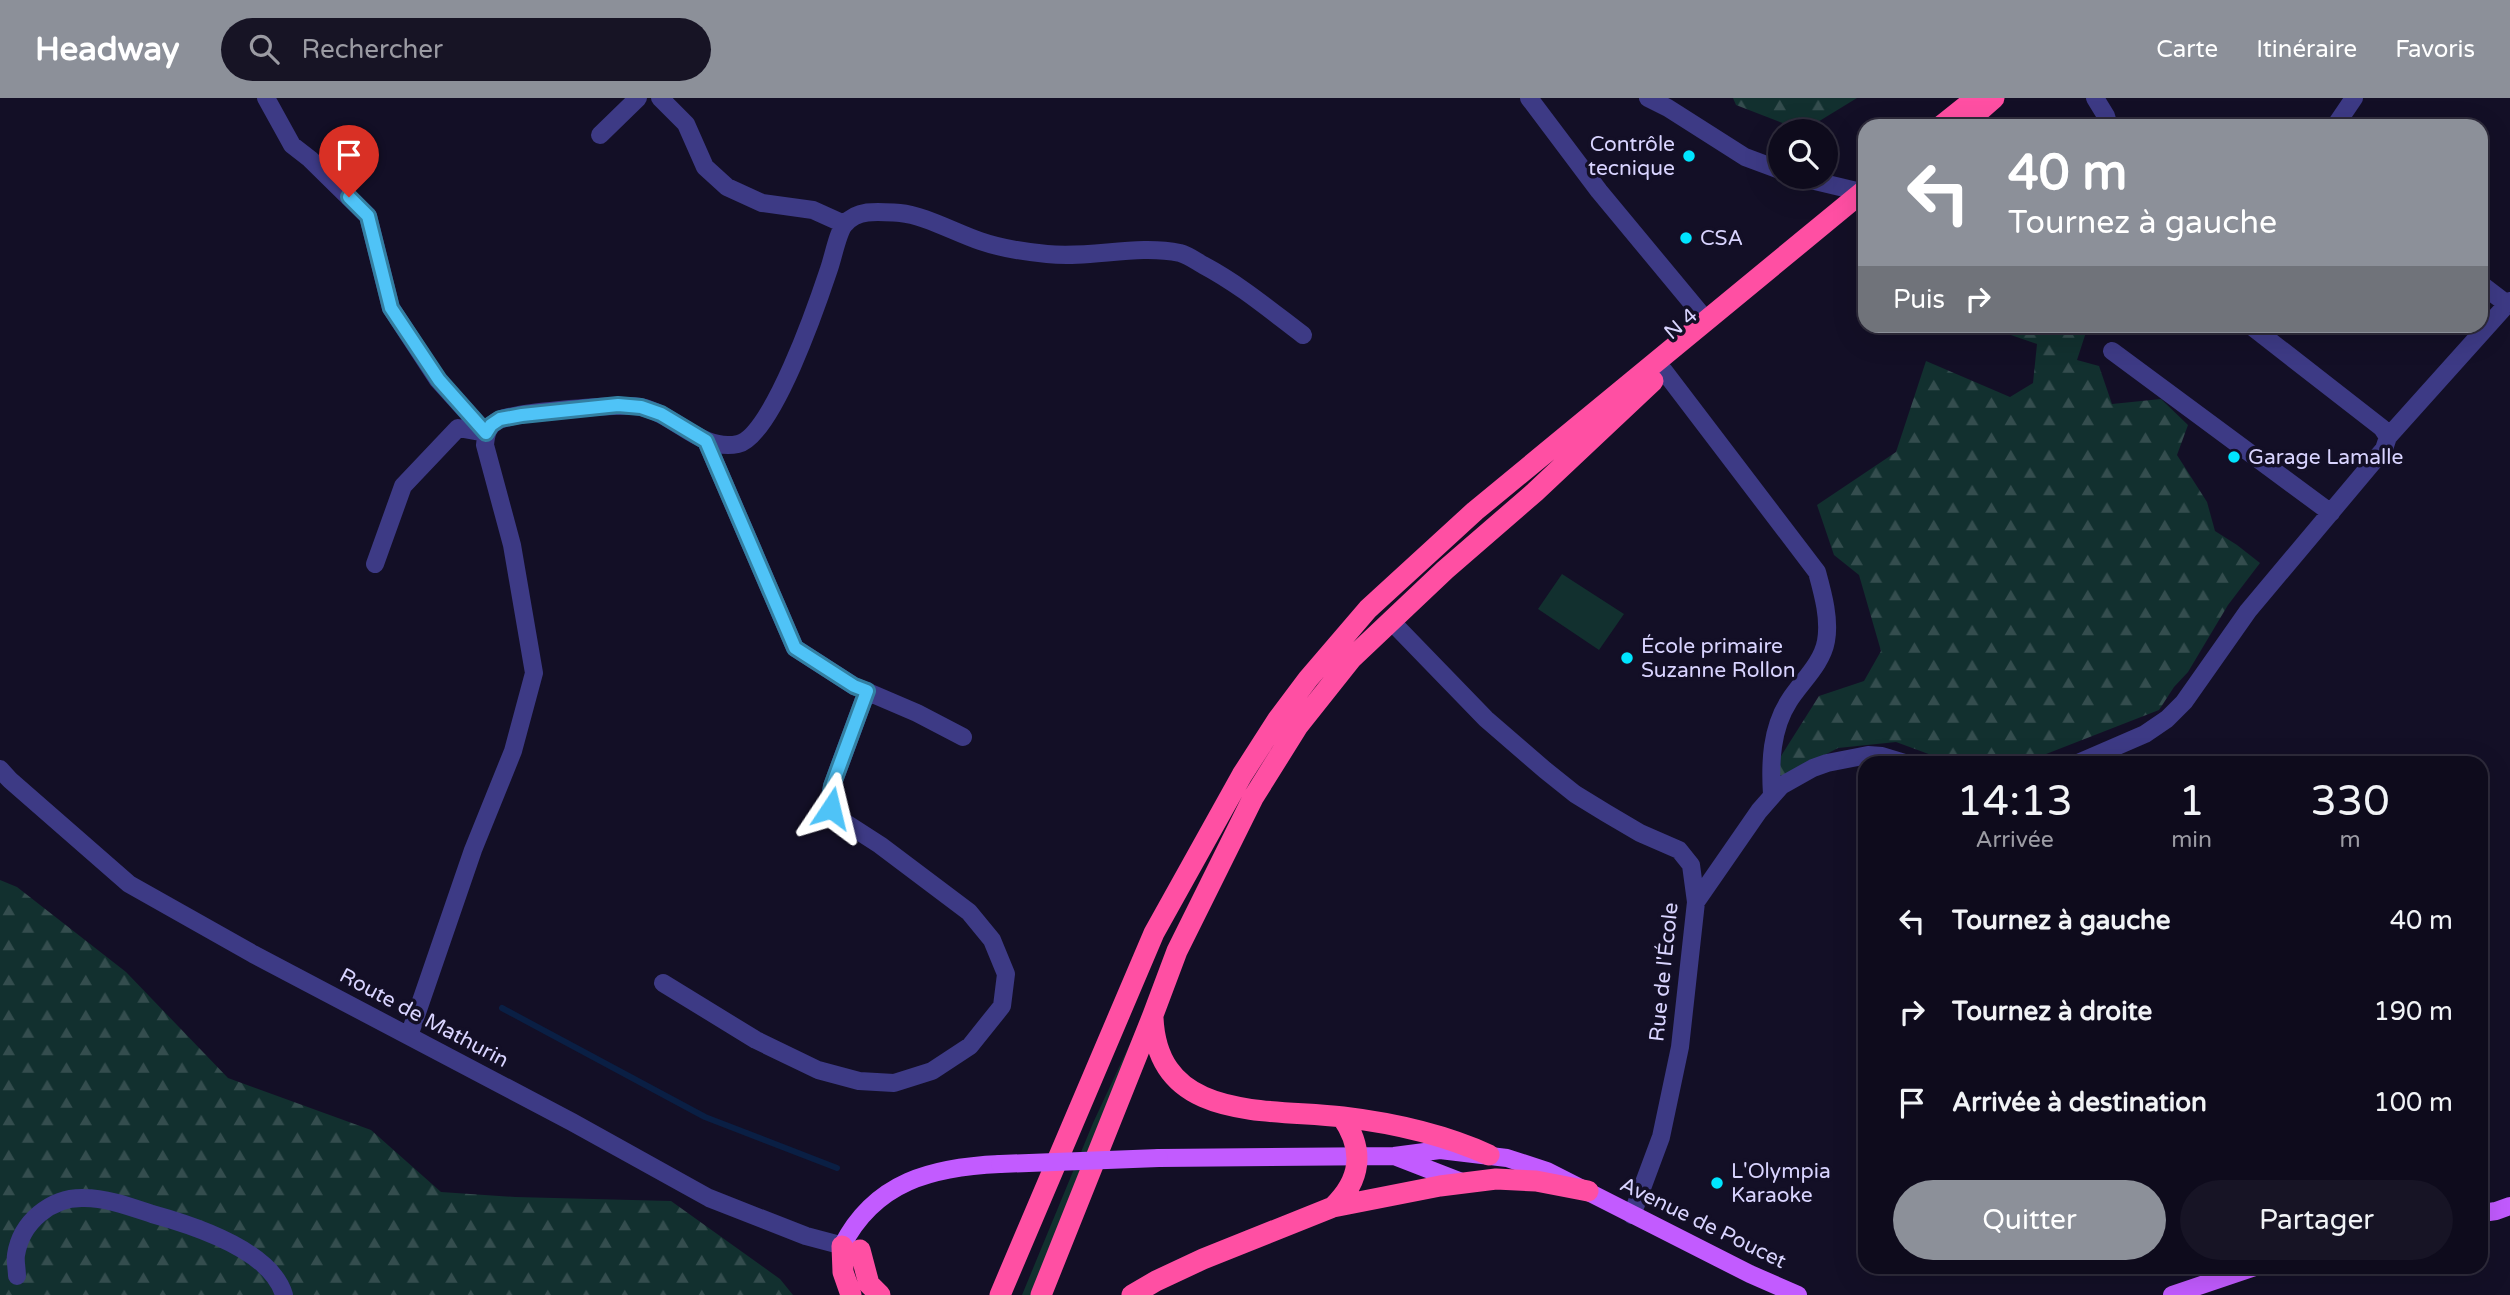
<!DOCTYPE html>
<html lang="fr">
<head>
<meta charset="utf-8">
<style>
	:root { --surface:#0e0b1c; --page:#171425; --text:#f1f3f6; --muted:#9b9ba3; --line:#2e2b3b; --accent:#8c9099 }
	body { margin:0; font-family:"Varela Round",sans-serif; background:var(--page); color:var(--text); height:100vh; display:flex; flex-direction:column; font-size:26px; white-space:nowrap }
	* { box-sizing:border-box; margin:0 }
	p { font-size:23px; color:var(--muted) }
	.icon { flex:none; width:38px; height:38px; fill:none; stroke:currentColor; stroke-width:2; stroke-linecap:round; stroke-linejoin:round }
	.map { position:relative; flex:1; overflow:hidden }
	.sheet { position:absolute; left:1858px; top:658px; width:630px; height:518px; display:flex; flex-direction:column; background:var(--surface); border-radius:21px; box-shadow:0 7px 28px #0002,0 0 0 2px var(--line) }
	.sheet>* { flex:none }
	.banner { position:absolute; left:1858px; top:21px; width:630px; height:214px; border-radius:21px; box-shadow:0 7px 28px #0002,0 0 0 2px var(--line); background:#8c9099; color:#fff; overflow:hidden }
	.tools { position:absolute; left:1768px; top:21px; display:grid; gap:14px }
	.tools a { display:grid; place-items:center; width:70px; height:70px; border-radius:50%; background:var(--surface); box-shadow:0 7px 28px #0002,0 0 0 2px var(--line); font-size:35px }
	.pin { position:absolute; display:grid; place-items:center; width:60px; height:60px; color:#fff; margin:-72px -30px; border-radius:50% 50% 50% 0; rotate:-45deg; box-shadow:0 0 7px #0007 }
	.pin .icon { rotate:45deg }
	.me { position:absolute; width:77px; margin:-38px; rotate:10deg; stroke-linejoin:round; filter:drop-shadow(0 0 5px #0008) }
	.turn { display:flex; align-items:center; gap:24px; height:147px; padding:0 35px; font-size:32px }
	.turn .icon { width:91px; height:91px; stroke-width:2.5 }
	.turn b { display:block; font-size:49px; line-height:60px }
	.then { display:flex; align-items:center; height:66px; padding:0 35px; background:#0003; gap:14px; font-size:26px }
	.eta { display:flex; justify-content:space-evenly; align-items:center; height:119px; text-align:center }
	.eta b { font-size:42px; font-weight:600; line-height:49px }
	.action { display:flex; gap:14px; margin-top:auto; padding:14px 35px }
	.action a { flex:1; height:80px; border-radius:42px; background:var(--accent); color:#fff; font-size:28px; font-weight:600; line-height:80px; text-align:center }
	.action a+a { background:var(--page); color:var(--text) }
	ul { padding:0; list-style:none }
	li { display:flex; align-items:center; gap:21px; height:91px; padding:0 35px }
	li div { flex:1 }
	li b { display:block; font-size:26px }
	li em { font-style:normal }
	header { display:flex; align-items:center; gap:42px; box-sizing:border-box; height:98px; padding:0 35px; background:var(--accent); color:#fff }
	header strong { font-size:33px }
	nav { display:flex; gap:38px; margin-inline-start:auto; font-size:24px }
	.search { width:490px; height:63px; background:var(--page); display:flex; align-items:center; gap:18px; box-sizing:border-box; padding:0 24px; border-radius:38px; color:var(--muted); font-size:26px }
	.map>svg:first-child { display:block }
	.grass { fill:#12302f }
	.forest { fill:url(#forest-firs) }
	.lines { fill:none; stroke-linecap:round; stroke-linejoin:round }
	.stream { stroke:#0a1f44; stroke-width:6 }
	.minor { stroke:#3d3a85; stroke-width:18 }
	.major { stroke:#c25bff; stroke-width:18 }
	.highway { stroke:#ff4fa3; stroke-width:21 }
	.major-bridge { stroke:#c25bff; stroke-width:18 }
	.route-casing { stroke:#337fa1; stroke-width:18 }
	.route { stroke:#4fc3f7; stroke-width:12 }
	.poi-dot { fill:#00e5ff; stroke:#130f26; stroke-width:2.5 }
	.labels { text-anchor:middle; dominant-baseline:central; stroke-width:7; stroke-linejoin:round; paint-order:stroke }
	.poi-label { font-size:21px; fill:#d9d4ff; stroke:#130f26; text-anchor:start }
	.street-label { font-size:21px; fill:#d9d4ff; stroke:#130f26 }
</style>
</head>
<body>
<header>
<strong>Headway</strong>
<div class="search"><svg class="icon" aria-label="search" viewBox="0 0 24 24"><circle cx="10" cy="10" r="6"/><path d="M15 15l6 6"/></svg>Rechercher</div>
<nav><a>Carte</a><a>Itinéraire</a><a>Favoris</a></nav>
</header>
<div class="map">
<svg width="2510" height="1197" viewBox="0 0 2510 1197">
	<defs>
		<pattern id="forest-firs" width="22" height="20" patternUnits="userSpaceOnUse" patternTransform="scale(1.75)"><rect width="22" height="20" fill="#12302f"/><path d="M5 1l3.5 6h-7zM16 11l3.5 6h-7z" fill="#344d4e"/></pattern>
	</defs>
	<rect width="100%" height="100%" fill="#130f26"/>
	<!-- grass -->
	<path class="grass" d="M1562,476L1624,516L1599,552L1538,511Z
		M1155,892L1034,1197H1022L1093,1025Z"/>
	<!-- forest -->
	<path class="forest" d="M1733,0H1857L1803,33L1736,7Z
		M2005,228H2088L2077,262L2099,268L2112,306L2161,301L2188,327L2177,357L2207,404L2215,433L2237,447L2260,465L2228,507L2188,574L2174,589L2159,612L2023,665H1953L1896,644L1838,650L1780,680L1776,666L1819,598L1864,583L1881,553L1859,477L1834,457L1817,407L1896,354L1926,263L2010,299L2033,285L2037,246L2008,236Z
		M0,782L17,789L126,874L228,980L371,1032L441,1094L515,1099L671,1103L780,1181L793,1197H0Z"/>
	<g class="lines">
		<!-- stream -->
		<path class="stream" d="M502,910L705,1019L837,1070"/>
		<!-- minor -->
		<path class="minor" d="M266,0L292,47L310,61L368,118L391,210L438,282L486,335
			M660,0L686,26L705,69L727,89L762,105L813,112L844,126
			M1529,0L1599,93L1706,222
			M1648,0L1668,10L1745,59L1780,72
			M2095,0L2106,18L2109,28
			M2335,28L2354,0
			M600,37L638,0
			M1798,79L1861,94
			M2482,187L2507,206
			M2251,228L2382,330L2388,339
			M2112,253L2331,415
			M1664,273L1817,474C1823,496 1830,521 1826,543C1822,566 1801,584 1789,603C1771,631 1770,665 1772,697
			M706,343L795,550L854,588L917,615L963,639
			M375,466L403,388L458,330L486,335
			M1392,524L1486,621L1545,672L1575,696L1606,715L1640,735L1679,752L1691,767L1696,804L1680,949L1661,1039L1632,1117
			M2078,665L2145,636L2167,621L2184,604L2248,513L2384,351L2388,339L2510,203
			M0,671L10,682L129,786L253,856L572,1024L709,1100L806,1138L855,1151
			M1696,804L1759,713L1781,688L1813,670L1827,665L1868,657L1882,658L1905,665
			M663,885L756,942L818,972L859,983L894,985L932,973L970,948L1002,908L1006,876L992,842L969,814L880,747L835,718L831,710L830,700L832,688L867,593
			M409,938L473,752L513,653L534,575L512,447L485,347C486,336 488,327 499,322C517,314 622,305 641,309C675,316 701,354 738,346C772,339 818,204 829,171C833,160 838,133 845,126C858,110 882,114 900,115C924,117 956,135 980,143C1000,150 1026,154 1047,156C1091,161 1136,146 1180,155C1188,157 1196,163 1203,167C1239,186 1270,212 1303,237
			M17,1178C17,1172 15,1163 16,1157C21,1124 51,1099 84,1100C107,1100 131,1109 152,1116C192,1127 271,1152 284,1197"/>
		<!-- major -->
		<path class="major" d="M1397,1059L1464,1085
			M1159,1060L1394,1058L1440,1052L1507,1060L1547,1073L1750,1176L1798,1197
			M2482,1115L2496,1113L2510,1108
			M842,1148C875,1083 933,1069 1000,1066
			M2172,1197L2255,1169"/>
		<!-- highway -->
		<path class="highway" d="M1969,22L1994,0
			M1941,28L1976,0
			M1153,920C1158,1025 1268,1010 1343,1019C1393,1025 1443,1036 1489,1057
			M1333,1109C1361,1082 1365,1052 1342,1019
			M842,1148L843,1174L851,1197
			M860,1152L869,1186L880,1197
			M1000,1197L1154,835L1242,677L1278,621L1308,581L1368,511L1475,413L1866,91
			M1041,1197L1153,917L1177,853L1253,700L1298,628L1352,560L1445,472L1535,394L1653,283
			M1132,1197L1156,1183L1203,1161L1333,1109L1440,1088L1496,1081L1536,1083L1588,1093"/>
		<!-- major-bridge -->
		<path class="major-bridge" d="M1000,1066L1159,1060"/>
	</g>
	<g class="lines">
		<defs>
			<path id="route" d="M349,99L368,118L391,210L439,282L486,335L491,327L500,321L522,317L618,307L641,309L661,316L706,343L795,550L854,588L867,593L832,688L830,700L831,710"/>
		</defs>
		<!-- route casing -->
		<use href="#route" class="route-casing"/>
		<!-- route -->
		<use href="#route" class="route"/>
	</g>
	<!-- markers -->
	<g class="poi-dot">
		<circle cx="1689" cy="58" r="7"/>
		<circle cx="1686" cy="140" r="7"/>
		<circle cx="2234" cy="359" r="7"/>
		<circle cx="1627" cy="560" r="7"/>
		<circle cx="1717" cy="1085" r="7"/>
	</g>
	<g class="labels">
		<!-- poi labels -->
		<g class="poi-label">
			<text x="1675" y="46" text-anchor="end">Contrôle<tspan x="1675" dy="24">tecnique</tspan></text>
			<text x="1700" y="140">CSA</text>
			<text x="2248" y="359">Garage Lamalle</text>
			<text x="1641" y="548">École primaire<tspan x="1641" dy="24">Suzanne Rollon</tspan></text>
			<text x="1731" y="1073">L'Olympia<tspan x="1731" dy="24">Karaoke</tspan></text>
		</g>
		<!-- street labels -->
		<g class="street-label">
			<text transform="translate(1681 226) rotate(-40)">N 4</text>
			<text transform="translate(1664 874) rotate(-84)">Rue de l'École</text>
			<text transform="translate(424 920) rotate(28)">Route de Mathurin</text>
			<text transform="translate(1703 1125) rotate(26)">Avenue de Poucet</text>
		</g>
	</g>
</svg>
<div class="tools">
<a><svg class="icon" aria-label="search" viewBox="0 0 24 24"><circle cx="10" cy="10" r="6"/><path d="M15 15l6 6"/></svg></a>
</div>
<div class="pin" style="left:349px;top:99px;background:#d93025"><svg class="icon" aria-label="arrive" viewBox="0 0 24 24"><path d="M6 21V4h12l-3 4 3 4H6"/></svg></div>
<svg class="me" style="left:831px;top:710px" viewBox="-20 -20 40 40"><path d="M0-17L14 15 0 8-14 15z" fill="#4fc3f7" stroke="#fff" stroke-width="4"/></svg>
<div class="banner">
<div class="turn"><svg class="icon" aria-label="left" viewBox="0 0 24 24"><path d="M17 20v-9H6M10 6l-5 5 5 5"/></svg><div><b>40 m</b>Tournez à gauche</div></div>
<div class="then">Puis<svg class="icon" aria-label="right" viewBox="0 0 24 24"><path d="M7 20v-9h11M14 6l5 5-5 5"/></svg></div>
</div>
<section class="sheet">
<div class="eta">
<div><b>14:13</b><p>Arrivée</p></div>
<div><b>1</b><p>min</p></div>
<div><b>330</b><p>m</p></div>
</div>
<ul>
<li><svg class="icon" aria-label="left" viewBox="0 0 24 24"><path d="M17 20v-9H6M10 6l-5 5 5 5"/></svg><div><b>Tournez à gauche</b></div><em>40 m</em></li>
<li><svg class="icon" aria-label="right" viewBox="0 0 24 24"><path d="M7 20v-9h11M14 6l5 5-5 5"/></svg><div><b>Tournez à droite</b></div><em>190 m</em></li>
<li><svg class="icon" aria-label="arrive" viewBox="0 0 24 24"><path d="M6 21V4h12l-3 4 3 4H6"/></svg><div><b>Arrivée à destination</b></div><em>100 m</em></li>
</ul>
<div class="action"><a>Quitter</a><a>Partager</a></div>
</section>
</div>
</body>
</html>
